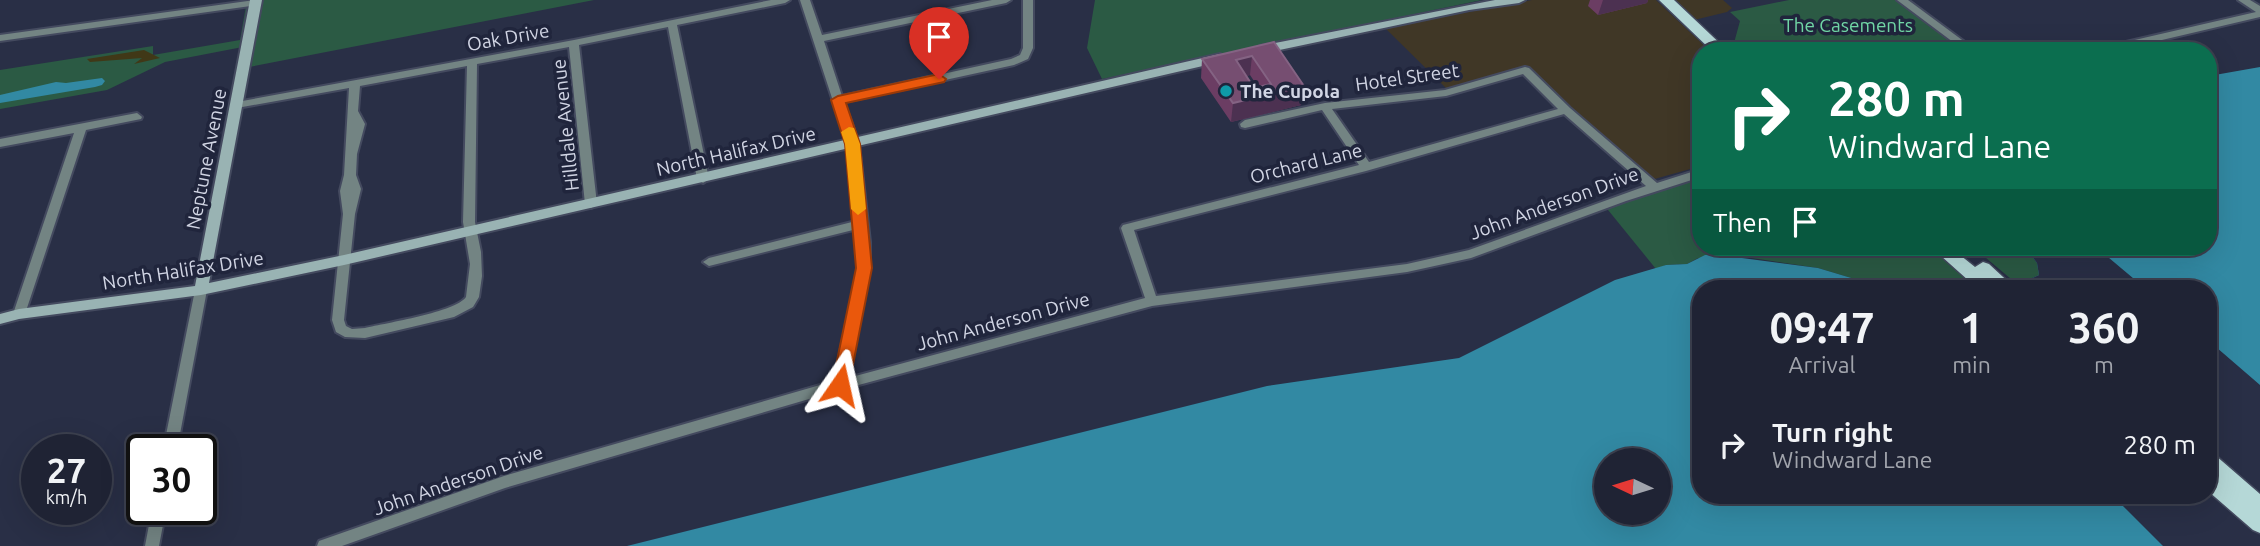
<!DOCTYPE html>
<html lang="en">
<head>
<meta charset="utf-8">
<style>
	:root { --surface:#1f2334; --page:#2c2f40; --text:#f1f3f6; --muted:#a1a4ac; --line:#3c404f }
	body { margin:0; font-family:Ubuntu,sans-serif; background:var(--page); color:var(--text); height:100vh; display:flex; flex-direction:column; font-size:26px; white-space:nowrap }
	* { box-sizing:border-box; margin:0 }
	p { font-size:23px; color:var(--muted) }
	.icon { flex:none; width:38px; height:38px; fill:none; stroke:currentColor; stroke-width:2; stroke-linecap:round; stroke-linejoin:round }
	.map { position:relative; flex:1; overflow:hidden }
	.side { position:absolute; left:1692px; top:280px; width:525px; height:224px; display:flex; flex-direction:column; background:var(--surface); border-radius:28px; box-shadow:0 7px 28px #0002,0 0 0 2px var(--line) }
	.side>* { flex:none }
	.top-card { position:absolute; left:1692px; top:42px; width:525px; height:214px; border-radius:28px; box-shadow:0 7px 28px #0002,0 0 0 2px var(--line); background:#0b6e4f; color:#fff; overflow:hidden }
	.needle { width:46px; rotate:274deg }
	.buttons { position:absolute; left:1594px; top:448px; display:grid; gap:14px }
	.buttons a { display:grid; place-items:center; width:77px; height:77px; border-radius:50%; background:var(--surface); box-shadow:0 7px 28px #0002,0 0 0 2px var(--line); font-size:35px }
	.speed { position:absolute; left:21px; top:434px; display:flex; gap:14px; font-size:35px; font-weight:700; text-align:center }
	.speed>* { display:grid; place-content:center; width:91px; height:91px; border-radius:50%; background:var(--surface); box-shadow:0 7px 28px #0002,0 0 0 2px var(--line); line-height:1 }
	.speed small { font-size:18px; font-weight:400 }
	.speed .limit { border:4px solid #111; border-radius:10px; background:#fff; color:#111 }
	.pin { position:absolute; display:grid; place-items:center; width:60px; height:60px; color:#fff; margin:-72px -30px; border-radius:50% 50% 50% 0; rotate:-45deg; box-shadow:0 0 7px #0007 }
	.pin .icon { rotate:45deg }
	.me { position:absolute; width:77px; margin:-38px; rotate:11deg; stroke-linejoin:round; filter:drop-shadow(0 0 5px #0008) }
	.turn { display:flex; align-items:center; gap:24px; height:147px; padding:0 21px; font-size:32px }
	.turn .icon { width:91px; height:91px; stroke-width:2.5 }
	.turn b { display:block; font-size:49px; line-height:60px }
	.then { display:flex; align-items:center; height:66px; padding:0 21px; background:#0003; gap:14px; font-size:26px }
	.eta { display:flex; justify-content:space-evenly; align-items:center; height:119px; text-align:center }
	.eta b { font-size:42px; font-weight:700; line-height:49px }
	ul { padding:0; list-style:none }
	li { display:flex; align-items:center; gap:21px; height:91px; padding:0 21px }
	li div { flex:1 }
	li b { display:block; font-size:26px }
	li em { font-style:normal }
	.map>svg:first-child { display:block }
	.commercial { fill:#403726 }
	.green { fill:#2b5a44 }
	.sand { fill:#403817 }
	.water { fill:#3289a3; fill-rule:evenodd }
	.pier { fill:#292f46 }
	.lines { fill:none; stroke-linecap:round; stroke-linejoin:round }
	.street-casing { stroke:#444a5f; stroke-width:4 }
	.secondary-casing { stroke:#444a5f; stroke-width:4 }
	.primary-casing { stroke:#444a5f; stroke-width:3 }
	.street { fill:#738483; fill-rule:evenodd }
	.secondary { fill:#99b3b3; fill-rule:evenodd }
	.primary { fill:#b5d8d7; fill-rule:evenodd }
	.wall { fill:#6b3d63; fill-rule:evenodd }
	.shaded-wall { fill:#4c3151 }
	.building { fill:#764e71; stroke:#846383; stroke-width:2; fill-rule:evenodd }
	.route { fill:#ea580c; stroke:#983908; stroke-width:2 }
	.slow { fill:#f59e0b }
	.culture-dot { fill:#0f9aa8; stroke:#20253c; stroke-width:2.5 }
	.labels { text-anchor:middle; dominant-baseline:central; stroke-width:7; stroke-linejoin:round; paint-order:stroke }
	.park-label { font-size:19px; fill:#71d7a6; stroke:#20253c }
	.street-label { font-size:19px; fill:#d1d5e4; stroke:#20253c }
	.poi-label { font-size:19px; font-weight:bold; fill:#d1d5e4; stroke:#20253c; text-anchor:start }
</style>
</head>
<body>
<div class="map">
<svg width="2260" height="546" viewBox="0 0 2260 546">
	<rect width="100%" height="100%" fill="#292f46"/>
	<!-- commercial -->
	<path class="commercial" d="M1532,0H1656L1710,51H1701V166L1651,180L1527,67L1447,89L1385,28Z
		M1671,0H1723L1732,8L1727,12L1694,20Z"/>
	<!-- green -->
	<path class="green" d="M247,0H594L249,67L253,45L165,62L107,90L0,109V70L153,46V55L240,40Z
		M1095,0H1482L1102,79L1087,48Z
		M1789,0H1897L1967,51H1743L1734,43L1740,21L1730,12Z
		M1701,173V247H1944L1990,289H1888L1818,268L1745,257L1698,258L1687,264L1666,265L1656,269L1604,205Z
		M1973,247H2025L2037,263L2040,275L2017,284Z"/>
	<!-- sand -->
	<path class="sand" d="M144,50L160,58L134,64L142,58L90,62L87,59Z"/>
	<!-- water -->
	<path class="water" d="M2260,67V546H627L1267,386L1459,358L1615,280L1666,265L1687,264L1705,255H1719L1818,268L1888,289H1701V495H2208V289H2009L2039,275L2037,263L2025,247H2208L2209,76ZM1606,460H1659V513H1606Z
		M102,78L105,81L102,85L95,87L0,103V95L56,82L66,83Z"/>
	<!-- pier -->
	<path class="pier" d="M2025,247H2096L2146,289H2005L2014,282L2017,285L2039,275L2037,263Z
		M2209,341L2260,385V546H2163L2112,495H2208Z"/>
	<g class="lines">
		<defs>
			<path id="street" d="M255,0L258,1V5L0,41V35Z
				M771,0H790L785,3L677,25L709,179L703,183L697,179L668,27L579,45L597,204L591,208L585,204L569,47L477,64L475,222L481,252L482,276L479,297L473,307L454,317L365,338L345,337L336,332L332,320L343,214L340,191L344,175L349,88L237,108L232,105L237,102L574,40ZM467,66L463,222L470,264L466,297C456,312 386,323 365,328L352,329L346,326L344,320L355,214L361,189L356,175L357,154L365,124L358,111L360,86Z
				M800,0H810L822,35L992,0H1011L1006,3L824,41L842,96L1011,59L1020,55L1023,48V0H1033V48L1028,59L1014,65L844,102L859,144L870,242V268L848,378L1145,298L1121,228L1123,225L1359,165L1322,110L1245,128L1241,127L1240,124L1245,120L1325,103L1445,90L1525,67L1529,68L1570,108L1657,183L1701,169V177L1626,201L1471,258L1407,272L1152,306L840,390L505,488L342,546H317L319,541L504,476L834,381L858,268L857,229L709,266L703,262L709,258L856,221L847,144ZM1523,74L1558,109L1369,162L1332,109L1446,96ZM1564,114L1646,186L1469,250L1407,264L1156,296L1134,230L1366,171Z
				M1897,0H1908L1977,51H1965Z
				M2238,0H2250L2260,6V17L2115,51H2095L2100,48L2256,12Z
				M137,113L142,117L141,119L86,130L25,314L23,317H15L13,314L74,133L0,147V139Z
				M201,285L207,290L177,450H163L195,290Z
				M152,509H166L159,546H145Z"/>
			<path id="secondary" d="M250,0H262L209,283L344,255L1220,54L1226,58L1220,62L344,265L201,295L19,319L0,324V314L19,309L195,286Z
				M1495,0H1525L1519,3L1469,10L1260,54L1254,50L1260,46Z"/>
			<path id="primary" d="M1659,0H1674L1728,51H1712Z
				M1931,247H1950L1975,267L1983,262L1989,264L2016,289H1978Z
				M2208,453L2215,455L2260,494V533L2253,530L2208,491Z"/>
		</defs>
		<!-- street casing -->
		<use href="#street" class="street-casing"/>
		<!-- secondary casing -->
		<use href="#secondary" class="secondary-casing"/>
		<!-- primary casing -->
		<use href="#primary" class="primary-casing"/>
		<!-- street -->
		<use href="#street" class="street"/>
		<!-- secondary -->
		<use href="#secondary" class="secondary"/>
		<!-- primary -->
		<use href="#primary" class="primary"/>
	</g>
	<!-- wall -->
	<path class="wall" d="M1590,0H1648L1647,3L1598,15L1588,6Z
		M1274,42L1304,86L1301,105L1231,122L1201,78L1202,59ZM1250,75L1258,87L1254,88L1246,76Z"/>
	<!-- shaded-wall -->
	<path class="shaded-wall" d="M1603,0H1648L1647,3L1598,15Z
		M1252,56L1250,75L1234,80L1236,60Z
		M1304,86L1301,105L1231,122L1233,103Z"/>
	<!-- building -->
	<path class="building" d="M1274,42L1304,86L1233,103L1202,59ZM1252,56L1271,84L1254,88L1236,60Z"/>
	<!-- route -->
	<path class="route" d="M939,74L946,79L944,82L846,103L860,144L872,268L849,385L846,390H834L832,385L856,268L845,144L831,100L838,96Z"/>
	<!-- slow -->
	<path class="slow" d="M849,127L854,128L860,144L866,209L858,215L851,209L845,144L841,132Z"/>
	<!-- markers -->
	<circle class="culture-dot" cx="1226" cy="91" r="7"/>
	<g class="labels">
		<!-- park labels -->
		<g class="park-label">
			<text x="1848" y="25">The Casements</text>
		</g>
		<!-- street labels -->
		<g class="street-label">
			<text transform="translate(508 37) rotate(-10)">Oak Drive</text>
			<text transform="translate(1407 77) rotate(-8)">Hotel Street</text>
			<text transform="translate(565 125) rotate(-96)">Hilldale Avenue</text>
			<text transform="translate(736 151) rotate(-13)">North Halifax Drive</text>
			<text transform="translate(206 159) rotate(-79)">Neptune Avenue</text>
			<text transform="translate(1306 163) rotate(-14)">Orchard Lane</text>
			<text transform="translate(1554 203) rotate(-20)">John Anderson Drive</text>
			<text transform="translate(183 270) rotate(-9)">North Halifax Drive</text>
			<text transform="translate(1003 321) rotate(-15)">John Anderson Drive</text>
			<text transform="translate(458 480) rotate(-19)">John Anderson Drive</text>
		</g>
		<!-- poi labels -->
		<g class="poi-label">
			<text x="1240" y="91">The Cupola</text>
		</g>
	</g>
</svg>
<div class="buttons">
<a><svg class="needle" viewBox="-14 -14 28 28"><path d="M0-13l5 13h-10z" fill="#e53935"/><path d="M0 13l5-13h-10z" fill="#a1a4ac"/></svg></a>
</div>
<div class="speed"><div>27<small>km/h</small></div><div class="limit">30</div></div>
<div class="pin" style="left:939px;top:79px;background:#d93025"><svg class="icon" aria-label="arrive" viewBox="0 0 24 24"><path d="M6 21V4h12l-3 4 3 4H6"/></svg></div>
<svg class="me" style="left:840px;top:385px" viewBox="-20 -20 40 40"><path d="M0-17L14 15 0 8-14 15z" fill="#ea580c" stroke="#fff" stroke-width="4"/></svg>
<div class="top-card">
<div class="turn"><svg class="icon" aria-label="right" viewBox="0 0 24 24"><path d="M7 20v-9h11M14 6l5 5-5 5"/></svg><div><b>280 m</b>Windward Lane</div></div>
<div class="then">Then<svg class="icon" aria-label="arrive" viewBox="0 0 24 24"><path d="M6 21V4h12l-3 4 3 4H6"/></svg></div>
</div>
<section class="side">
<div class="eta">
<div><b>09:47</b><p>Arrival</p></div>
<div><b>1</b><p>min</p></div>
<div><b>360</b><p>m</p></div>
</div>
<ul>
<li><svg class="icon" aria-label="right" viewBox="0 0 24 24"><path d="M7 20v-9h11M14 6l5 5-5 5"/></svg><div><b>Turn right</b><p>Windward Lane</p></div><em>280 m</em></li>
</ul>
</section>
</div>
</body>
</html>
